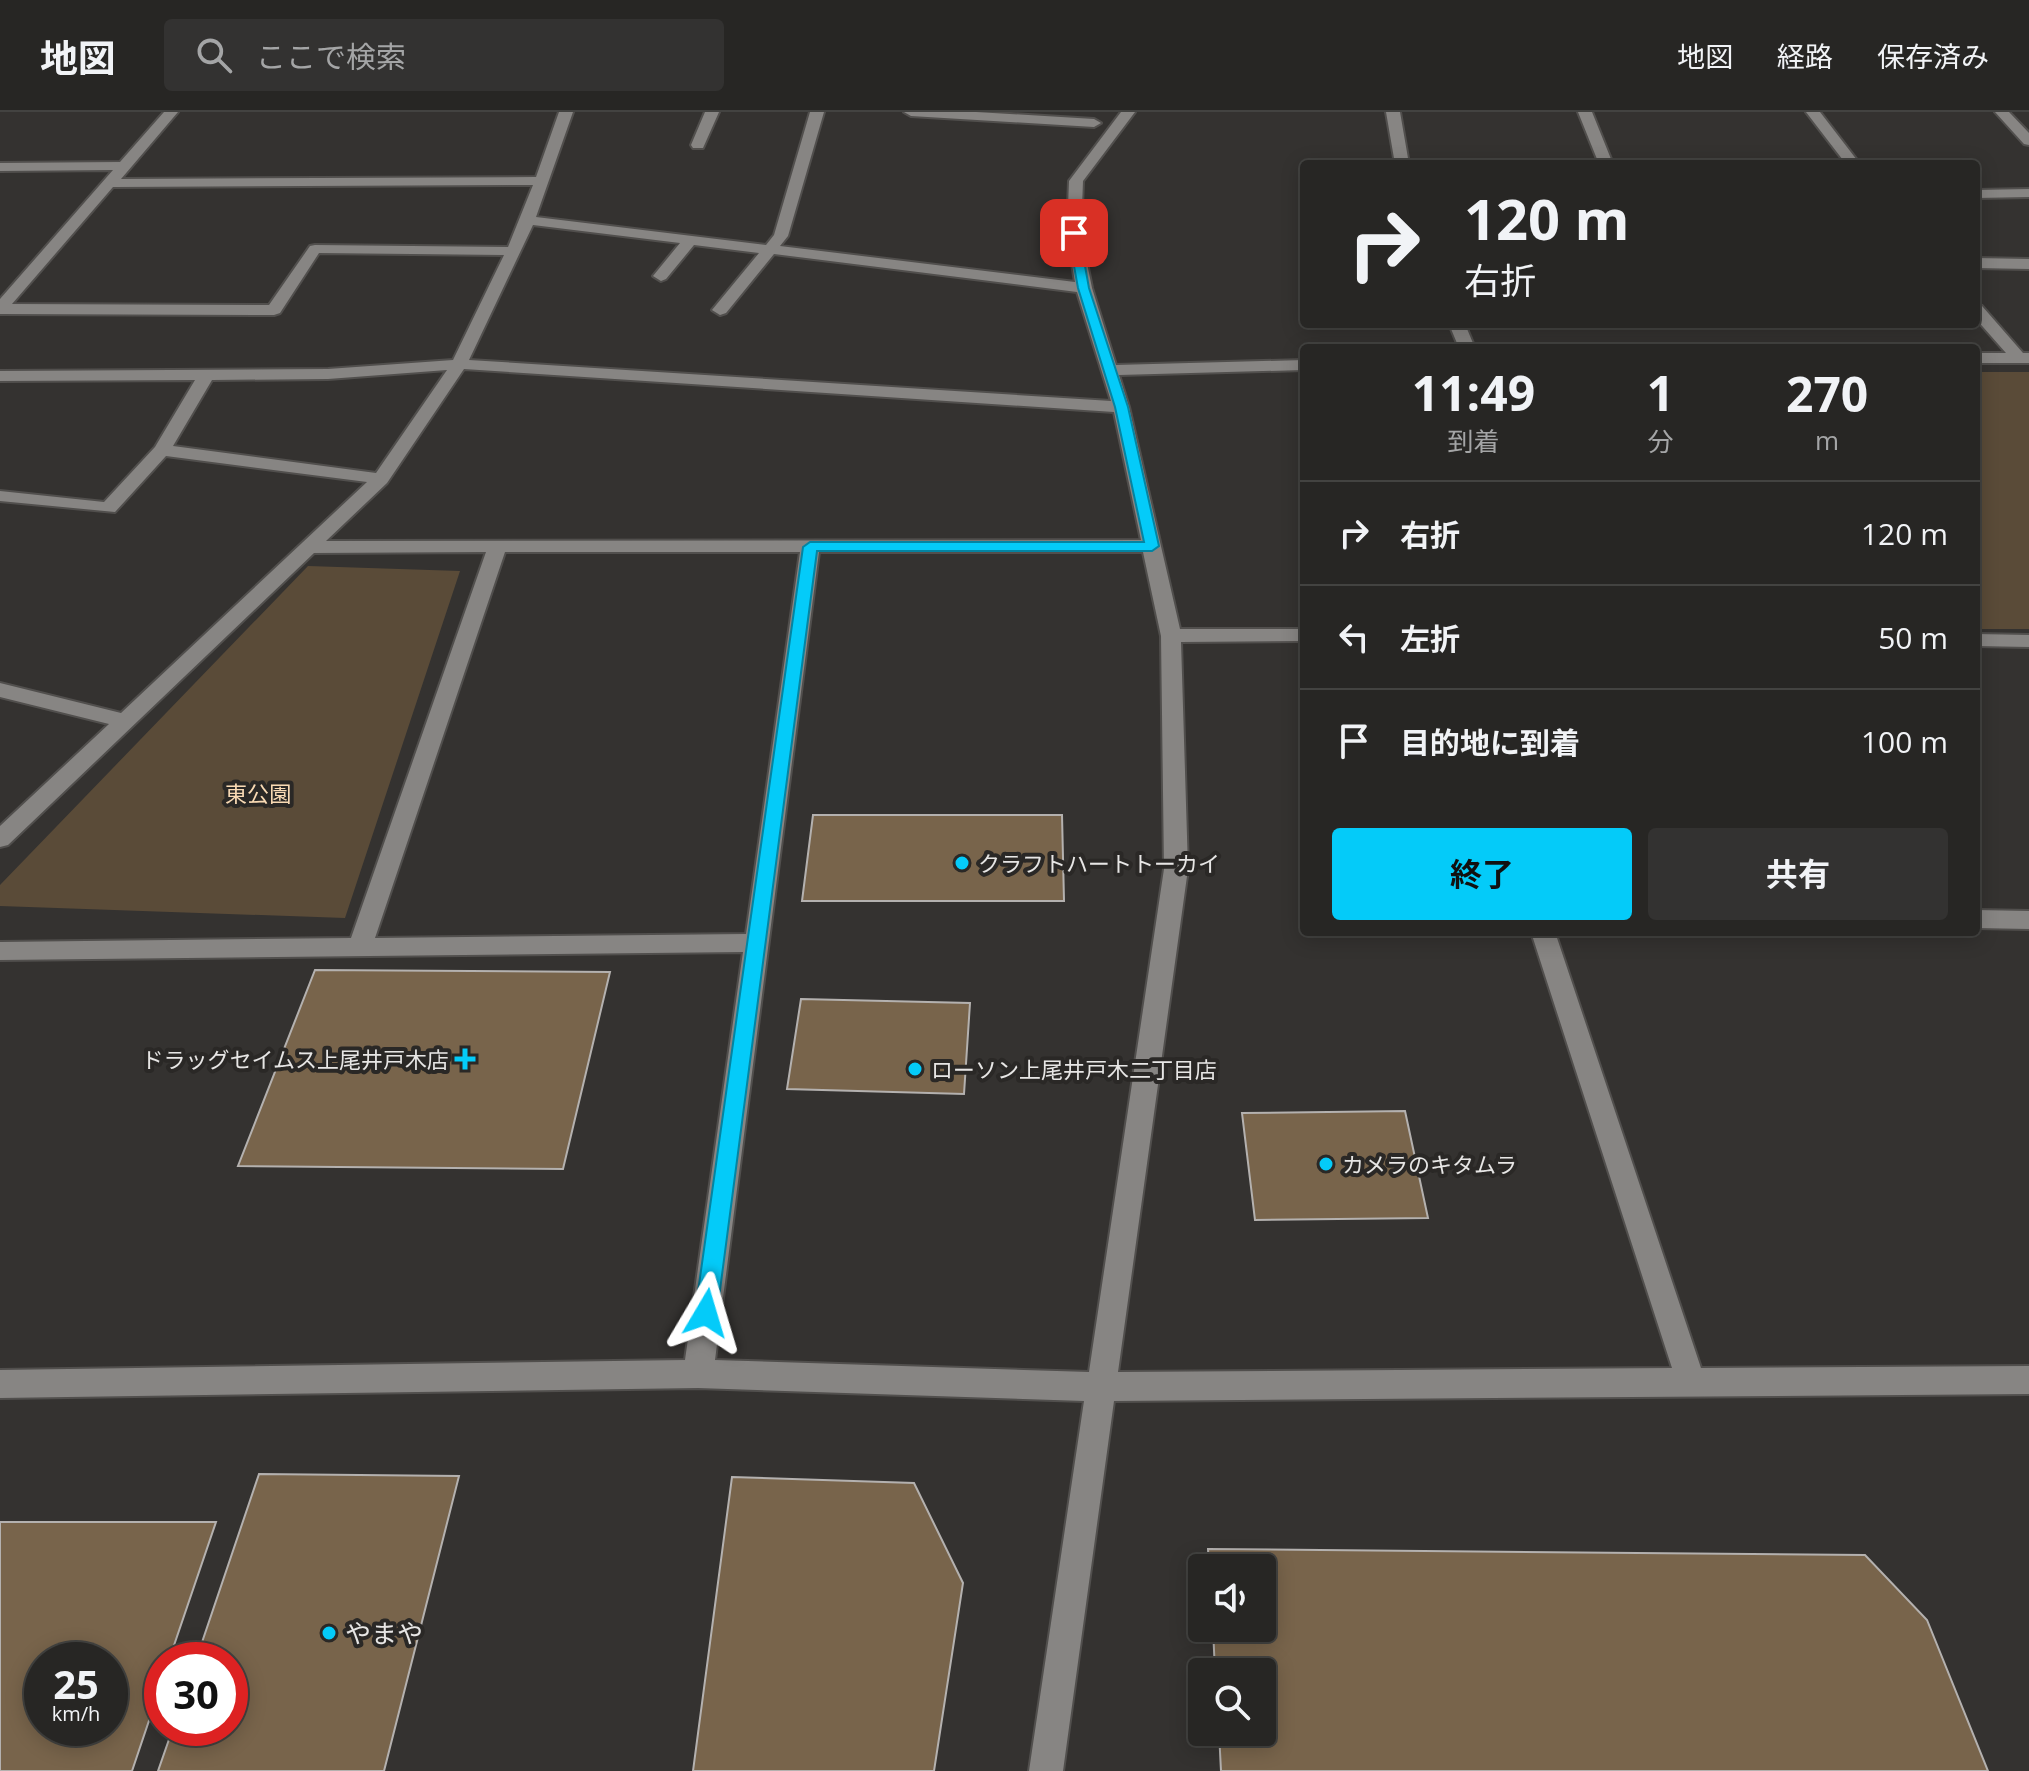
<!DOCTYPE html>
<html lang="ja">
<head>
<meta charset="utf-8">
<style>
	:root { --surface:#272624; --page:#333231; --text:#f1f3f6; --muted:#a4a5a6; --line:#434341; --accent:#04cbf9 }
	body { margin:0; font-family:"Open Sans","Noto Sans JP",sans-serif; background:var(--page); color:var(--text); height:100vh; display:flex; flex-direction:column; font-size:30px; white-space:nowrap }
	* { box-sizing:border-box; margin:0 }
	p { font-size:26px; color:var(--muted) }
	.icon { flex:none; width:44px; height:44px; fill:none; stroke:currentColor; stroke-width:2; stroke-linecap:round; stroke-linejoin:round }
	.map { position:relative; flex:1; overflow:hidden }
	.sheet { position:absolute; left:1300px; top:232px; width:680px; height:592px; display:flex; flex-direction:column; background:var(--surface); border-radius:8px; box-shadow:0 4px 20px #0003,0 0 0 2px var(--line) }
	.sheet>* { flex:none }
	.guide { position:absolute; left:1300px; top:48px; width:680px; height:168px; border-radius:8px; box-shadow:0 4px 20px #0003,0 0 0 2px var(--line); background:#272624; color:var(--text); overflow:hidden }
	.buttons { position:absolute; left:1188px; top:1442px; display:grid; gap:16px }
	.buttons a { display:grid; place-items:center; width:88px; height:88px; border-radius:8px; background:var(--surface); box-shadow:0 4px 20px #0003,0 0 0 2px var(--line); font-size:40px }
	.speed { position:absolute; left:24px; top:1530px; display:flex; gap:16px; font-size:40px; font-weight:700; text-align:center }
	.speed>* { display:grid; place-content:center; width:104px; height:104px; border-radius:50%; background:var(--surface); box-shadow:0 4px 20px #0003,0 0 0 2px var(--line); line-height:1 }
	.speed small { font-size:20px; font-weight:400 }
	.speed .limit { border:12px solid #d22; background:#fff; color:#111 }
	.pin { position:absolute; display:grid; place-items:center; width:68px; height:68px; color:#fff; margin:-34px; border-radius:16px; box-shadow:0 4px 12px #0006 }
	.me { position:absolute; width:88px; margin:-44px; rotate:7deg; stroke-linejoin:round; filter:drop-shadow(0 0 6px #0008) }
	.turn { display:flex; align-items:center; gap:28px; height:168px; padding:0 32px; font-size:36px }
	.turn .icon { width:104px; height:104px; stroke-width:2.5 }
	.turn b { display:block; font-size:56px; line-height:68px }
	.eta { display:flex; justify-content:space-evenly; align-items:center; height:136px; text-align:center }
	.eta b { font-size:48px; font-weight:700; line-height:56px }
	.button { display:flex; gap:16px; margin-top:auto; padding:16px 32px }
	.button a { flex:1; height:92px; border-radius:8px; background:var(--accent); color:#111; font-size:32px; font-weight:700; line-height:92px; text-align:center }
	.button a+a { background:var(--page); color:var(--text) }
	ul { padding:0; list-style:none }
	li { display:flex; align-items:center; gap:24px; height:104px; padding:0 32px; border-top:2px solid var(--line) }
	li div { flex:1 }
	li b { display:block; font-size:30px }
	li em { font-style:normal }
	header { display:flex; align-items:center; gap:48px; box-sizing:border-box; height:112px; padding:0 40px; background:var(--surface); border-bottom:2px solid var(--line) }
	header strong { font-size:38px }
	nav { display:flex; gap:44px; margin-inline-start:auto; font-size:28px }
	.search { width:560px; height:72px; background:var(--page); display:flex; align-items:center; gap:20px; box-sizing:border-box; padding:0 28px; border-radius:8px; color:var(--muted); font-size:30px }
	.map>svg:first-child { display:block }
	.green { fill:#5a4b38 }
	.building { fill:#78644b; stroke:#b4b1af; stroke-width:2; fill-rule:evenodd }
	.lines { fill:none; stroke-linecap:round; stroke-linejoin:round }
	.minor-casing { stroke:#514f4d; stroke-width:4 }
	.minor { fill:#878583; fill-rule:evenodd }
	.route { fill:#04cbf9; stroke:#0384a2; stroke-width:2 }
	.poi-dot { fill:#04cbf9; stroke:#2a2826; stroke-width:3 }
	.labels { text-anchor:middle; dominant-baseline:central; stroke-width:8; stroke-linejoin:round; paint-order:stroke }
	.park-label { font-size:22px; fill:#f9dab4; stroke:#2a2826 }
	.poi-label { font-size:22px; fill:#e7e6e5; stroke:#2a2826; text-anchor:start }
	.near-poi-label { font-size:26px; fill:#e7e6e5; stroke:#2a2826; text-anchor:start }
</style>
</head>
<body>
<header>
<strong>地図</strong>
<div class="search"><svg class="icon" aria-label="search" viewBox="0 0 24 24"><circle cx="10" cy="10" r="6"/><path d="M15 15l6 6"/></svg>ここで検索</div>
<nav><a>地図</a><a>経路</a><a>保存済み</a></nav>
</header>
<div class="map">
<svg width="2029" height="1659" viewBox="0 0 2029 1659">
	<rect width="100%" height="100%" fill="#343230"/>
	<!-- green -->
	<path class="green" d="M1976,260H2029V517H1976Z
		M308,454L460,459L345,806L0,794V773Z"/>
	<!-- building -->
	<path class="building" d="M813,703H1062L1064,789H802Z
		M315,858L610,860L563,1057L238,1054Z
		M801,887L970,891L964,982L787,977Z
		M1405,999L1428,1106L1255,1108L1242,1001Z
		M259,1362L459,1364L384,1659H158L173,1616H230V1548H196Z
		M732,1365L914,1371L963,1471L934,1659H693Z
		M0,1410H216L169,1548H162V1570L132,1659H0ZM42,1548H110V1616H42Z
		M1208,1437L1865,1443L1927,1508L1988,1659H1221L1219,1620H1262V1560H1215L1213,1516H1262V1456H1209Z"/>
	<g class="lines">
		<defs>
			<path id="minor" d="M164,0H178L121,67L536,65L559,0H573L536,105L766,133L774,123L810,0H824L788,124L780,134L1075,170L1067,121L1069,69L1121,0H1135L1083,69L1081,121L1092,176L1116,253L1304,248V258L1119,263L1129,295L1180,517H1304V529L1181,530L1188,757L1118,1260L1672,1256L1531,820H1555L1701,1256L2029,1254V1282L1114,1289L1063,1659H1029L1084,1289L698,1276L0,1286V1258L685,1248L743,840L0,848V830L351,826L486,440L314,441L8,733L0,735V714L109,612L0,585V571L121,601L367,370L166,344L115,400L0,389V379L104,390L155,335L195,268L0,269V259L328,257L453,248L504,143L319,141L280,201L274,203L0,202V187L113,58L0,59V51L120,50ZM533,73L508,135L315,133L310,134L269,193L12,192L113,75ZM533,113L680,131L653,164L661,169L666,167L694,133L759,141L712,198L720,203L726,201L774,142L1077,180L1111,289L469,248ZM464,257L1114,300L1141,428L326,429L387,371ZM447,258L376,361L173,334L212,268L328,267ZM505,440H800L746,822L375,826ZM819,440H1143L1161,524L1164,757L1089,1260L715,1248Z
				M705,0H719L703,36H693L691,33Z
				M904,0H976L1094,7L1101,11L1094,15L911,4Z
				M1386,0H1400L1409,52H1395Z
				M1578,0H1592L1613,52H1599Z
				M1806,0H1820L1860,52H1846Z
				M1995,0H2009L2029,21V33L2024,32Z
				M2029,77V85L1976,86V78Z
				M1976,146L2029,147V157L1976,156Z
				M1976,192L1982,194L2023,241H2029V251H1976V241H2006L1976,207Z
				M1449,212H1465L1475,236H1459Z
				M1976,522L2029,523V535L1976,534Z
				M1976,798L2029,799V817L1976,816Z"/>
		</defs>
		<!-- minor casing -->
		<use href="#minor" class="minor-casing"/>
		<!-- minor -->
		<use href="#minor" class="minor"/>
	</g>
	<!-- route -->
	<path class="route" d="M1074,117L1079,121L1089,176L1128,295L1159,434L1152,439H817L717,1201L714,1208L706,1211L698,1208L695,1201L803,435L810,430H1144L1115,295L1078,176L1068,121Z"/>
	<!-- markers -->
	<g class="poi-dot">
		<circle cx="962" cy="751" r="8"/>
		<path d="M461 935h8v8h8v8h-8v8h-8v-8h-8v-8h8z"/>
		<circle cx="915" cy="957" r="8"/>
		<circle cx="1326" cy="1052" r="8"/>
		<circle cx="329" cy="1521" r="8"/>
	</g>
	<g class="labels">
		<!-- park labels -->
		<g class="park-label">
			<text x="258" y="681">東公園</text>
		</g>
		<!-- poi labels -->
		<g class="poi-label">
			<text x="978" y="751">クラフトハートトーカイ</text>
			<text x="449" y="947" text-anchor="end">ドラッグセイムス上尾井戸木店</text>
			<text x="931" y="957">ローソン上尾井戸木二丁目店</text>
			<text x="1342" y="1052">カメラのキタムラ</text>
		</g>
		<!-- near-poi labels -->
		<g class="near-poi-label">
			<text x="345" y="1521">やまや</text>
		</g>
	</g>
</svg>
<div class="buttons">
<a><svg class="icon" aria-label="sound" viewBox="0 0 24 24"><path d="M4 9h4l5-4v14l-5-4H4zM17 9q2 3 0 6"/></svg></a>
<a><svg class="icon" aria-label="search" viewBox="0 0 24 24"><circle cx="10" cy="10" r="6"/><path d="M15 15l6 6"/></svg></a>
</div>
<div class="speed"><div>25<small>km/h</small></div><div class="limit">30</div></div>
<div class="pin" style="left:1074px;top:121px;background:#d93025"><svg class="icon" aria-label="arrive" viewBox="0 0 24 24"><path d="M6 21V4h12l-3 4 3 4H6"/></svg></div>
<svg class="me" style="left:706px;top:1201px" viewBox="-20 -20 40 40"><path d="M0-17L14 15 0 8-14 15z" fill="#04cbf9" stroke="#fff" stroke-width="4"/></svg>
<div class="guide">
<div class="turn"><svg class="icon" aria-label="right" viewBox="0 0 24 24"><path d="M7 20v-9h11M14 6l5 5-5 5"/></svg><div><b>120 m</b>右折</div></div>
</div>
<section class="sheet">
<div class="eta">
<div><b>11:49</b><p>到着</p></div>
<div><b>1</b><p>分</p></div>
<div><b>270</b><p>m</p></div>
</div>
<ul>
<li><svg class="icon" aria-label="right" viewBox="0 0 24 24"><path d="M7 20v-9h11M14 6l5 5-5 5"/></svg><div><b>右折</b></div><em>120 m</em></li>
<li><svg class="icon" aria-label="left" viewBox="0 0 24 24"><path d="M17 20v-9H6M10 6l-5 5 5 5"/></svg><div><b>左折</b></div><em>50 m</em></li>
<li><svg class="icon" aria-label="arrive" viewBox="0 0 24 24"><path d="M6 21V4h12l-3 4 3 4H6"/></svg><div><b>目的地に到着</b></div><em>100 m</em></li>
</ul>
<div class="button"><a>終了</a><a>共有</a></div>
</section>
</div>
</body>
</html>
